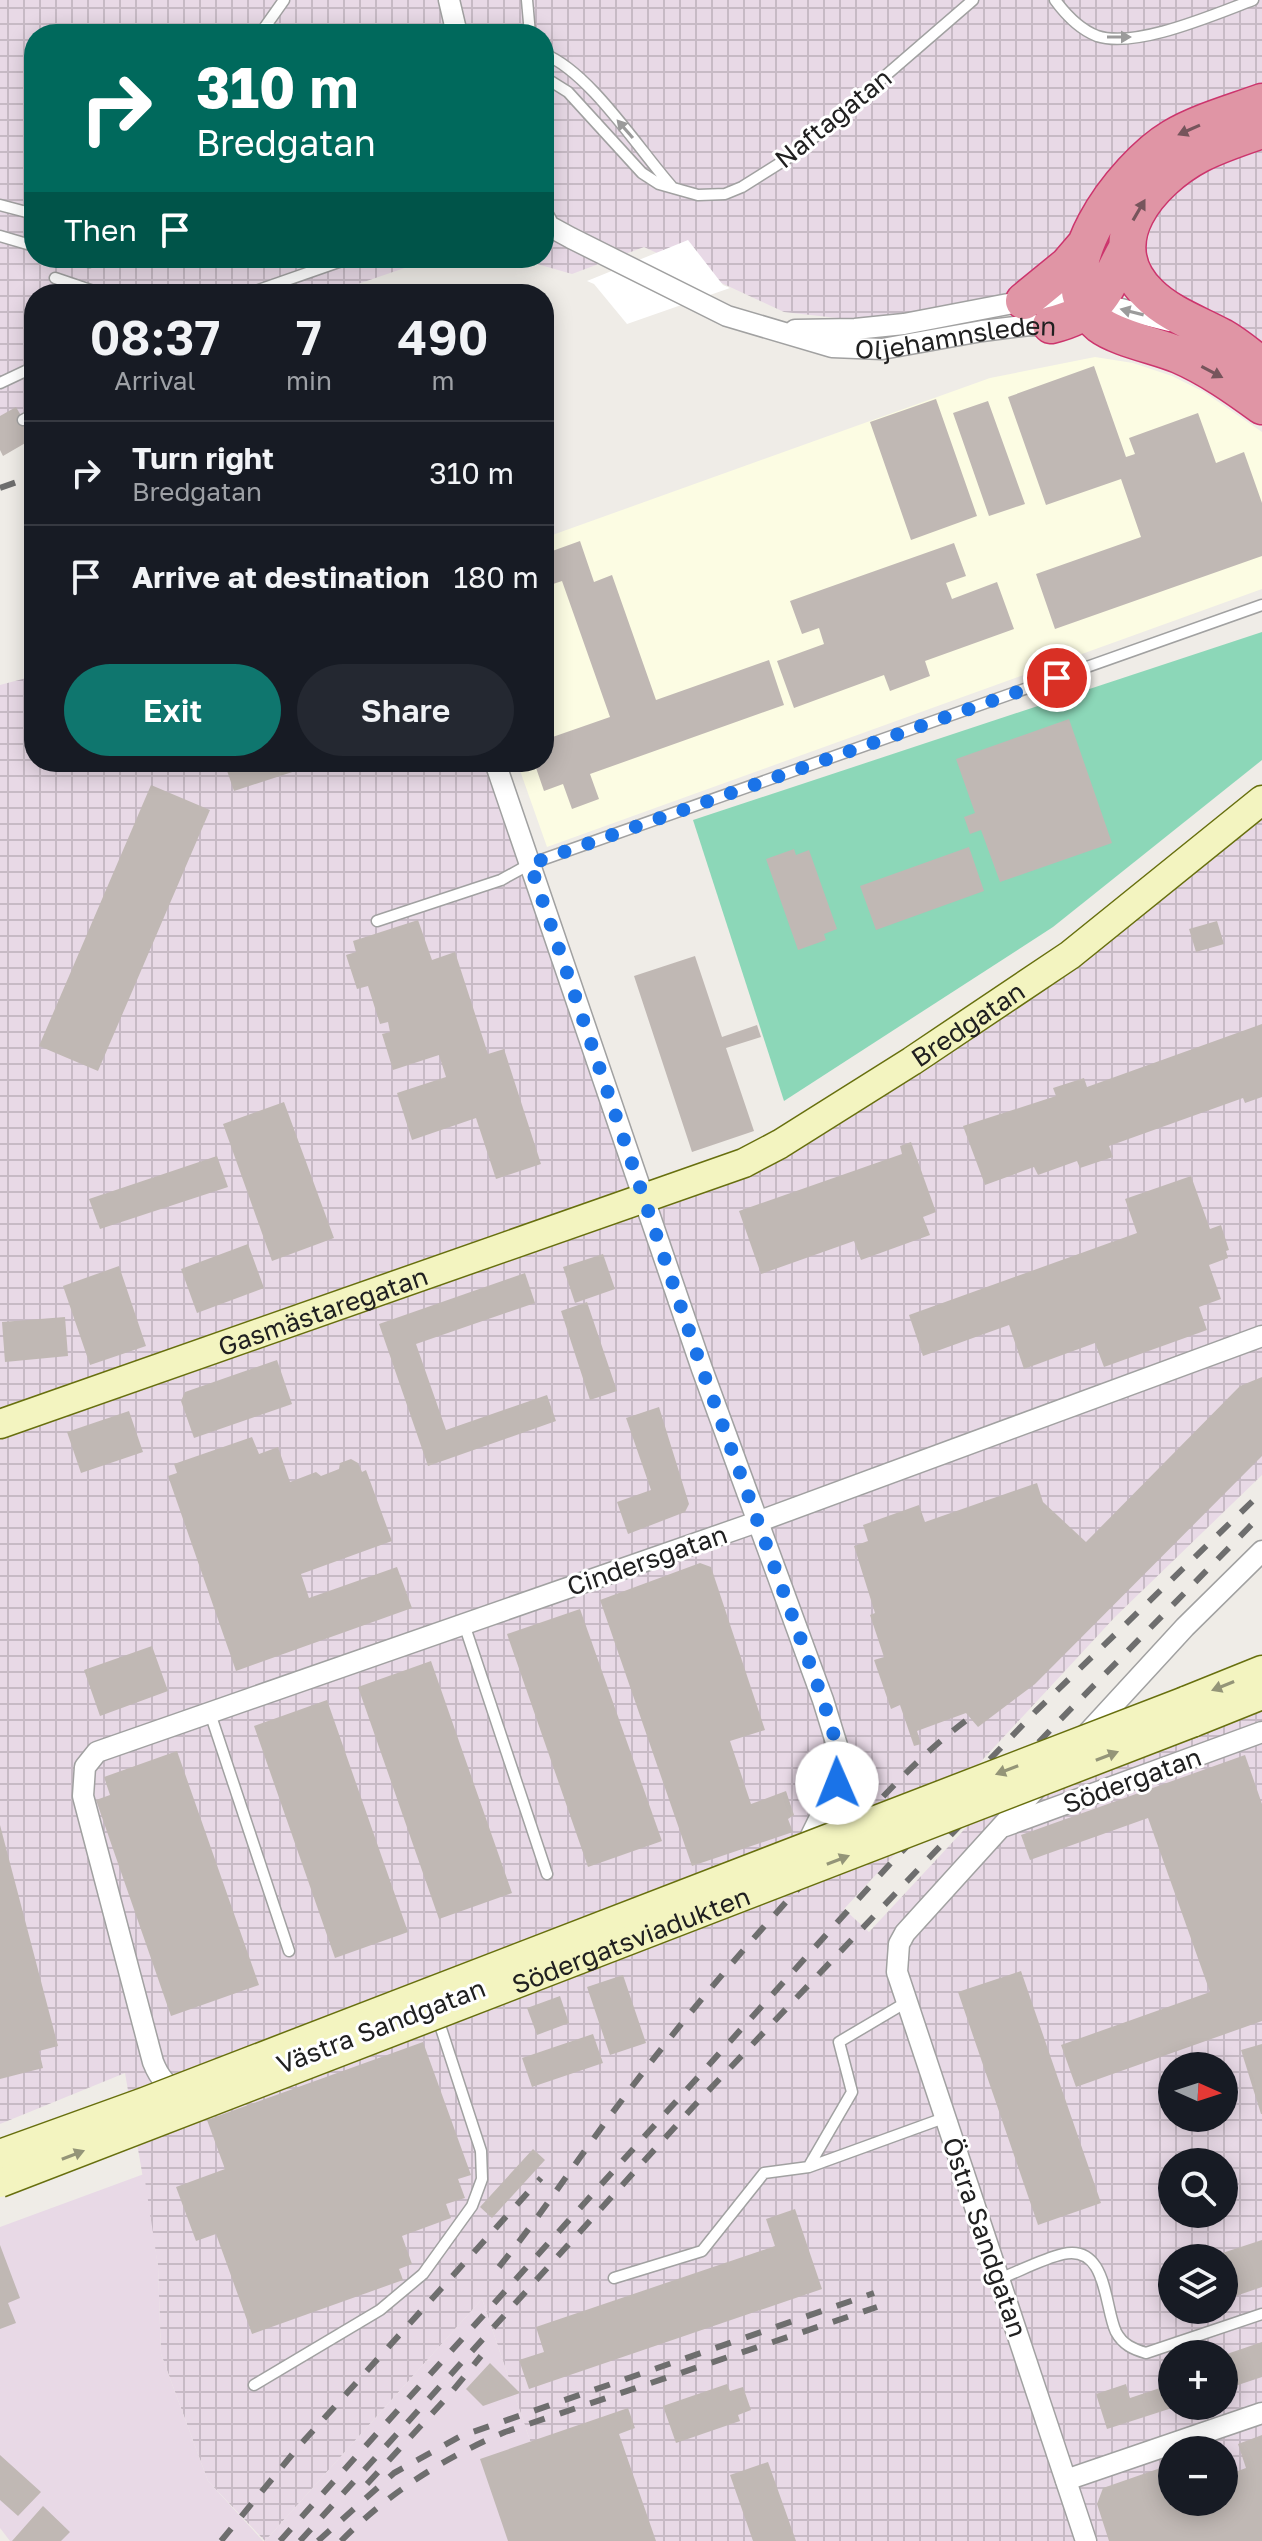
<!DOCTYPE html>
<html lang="en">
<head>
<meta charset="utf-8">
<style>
	:root { --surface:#171b24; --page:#242831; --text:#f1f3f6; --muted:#9ea1a6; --line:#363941; --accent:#0f766e }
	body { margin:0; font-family:"Golos Text",sans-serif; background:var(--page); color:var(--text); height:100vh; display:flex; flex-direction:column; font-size:30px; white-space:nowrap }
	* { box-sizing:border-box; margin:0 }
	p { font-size:26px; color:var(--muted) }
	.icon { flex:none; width:44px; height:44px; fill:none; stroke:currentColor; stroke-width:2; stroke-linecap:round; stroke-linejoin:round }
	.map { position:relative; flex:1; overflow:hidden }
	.panel { position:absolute; left:24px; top:284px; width:530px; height:488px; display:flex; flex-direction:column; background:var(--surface); border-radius:32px; box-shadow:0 4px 20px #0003 }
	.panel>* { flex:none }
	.banner { position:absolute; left:24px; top:24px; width:530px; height:244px; border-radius:32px; box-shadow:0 4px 20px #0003; background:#00695c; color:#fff; overflow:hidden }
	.needle { width:52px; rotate:93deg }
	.buttons { position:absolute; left:1158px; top:2052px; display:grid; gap:16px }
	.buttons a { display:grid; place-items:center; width:80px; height:80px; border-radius:50%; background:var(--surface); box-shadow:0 4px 20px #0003; font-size:40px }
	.pin { position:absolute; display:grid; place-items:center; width:68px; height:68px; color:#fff; margin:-34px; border:4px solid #fff; border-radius:50%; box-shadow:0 2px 8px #0007 }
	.me { position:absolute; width:88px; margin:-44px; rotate:359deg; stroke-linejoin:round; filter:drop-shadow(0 0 6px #0008) }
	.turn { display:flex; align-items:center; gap:28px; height:168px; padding:0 40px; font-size:36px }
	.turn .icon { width:104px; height:104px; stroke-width:2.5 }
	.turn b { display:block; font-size:56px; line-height:68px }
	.then { display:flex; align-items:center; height:76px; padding:0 40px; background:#0003; gap:16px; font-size:30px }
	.eta { display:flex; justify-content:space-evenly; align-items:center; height:136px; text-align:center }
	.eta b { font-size:48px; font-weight:600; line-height:56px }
	.cta { display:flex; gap:16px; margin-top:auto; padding:16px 40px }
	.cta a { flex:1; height:92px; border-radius:48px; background:var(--accent); color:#fff; font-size:32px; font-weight:600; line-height:92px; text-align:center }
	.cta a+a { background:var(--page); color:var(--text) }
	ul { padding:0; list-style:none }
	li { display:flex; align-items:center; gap:24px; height:104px; padding:0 40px; border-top:2px solid var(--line) }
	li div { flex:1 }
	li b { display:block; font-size:30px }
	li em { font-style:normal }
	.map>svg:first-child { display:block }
	.industrial { fill:url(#industrial-grid); fill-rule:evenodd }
	.education { fill:#fcfce3 }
	.railway { fill:#e8d9e6 }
	.pitch { fill:#8cd7b8 }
	.pier { fill:#fff }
	.building { fill:#c0b8b4 }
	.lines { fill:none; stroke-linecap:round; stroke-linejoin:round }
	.lane-casing { stroke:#a1a1a1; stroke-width:13 }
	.street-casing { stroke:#a1a1a1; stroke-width:23 }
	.secondary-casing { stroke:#676f0e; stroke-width:31 }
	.highway-casing { stroke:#cc356d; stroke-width:39 }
	.lane { stroke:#fff; stroke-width:10 }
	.street { stroke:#fff; stroke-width:20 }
	.secondary { stroke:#f3f4c0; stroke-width:28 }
	.highway { stroke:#e095a5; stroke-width:36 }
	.rail { stroke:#6e6e6e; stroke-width:6; stroke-dasharray:16 16; stroke-linecap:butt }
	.secondary-bridge-casing { stroke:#676f0e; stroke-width:31; stroke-linecap:butt }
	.secondary-bridge { stroke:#f3f4c0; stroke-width:28 }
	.oneway { fill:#9b9b9b }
	.oneway2 { fill:#76555c }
	.oneway3 { fill:#949578 }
	.route { stroke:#1a73e8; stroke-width:14; stroke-dasharray:0 25.2 }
	.labels { text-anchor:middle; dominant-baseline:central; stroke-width:6; stroke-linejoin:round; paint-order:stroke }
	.street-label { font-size:26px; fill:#202020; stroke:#fff }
</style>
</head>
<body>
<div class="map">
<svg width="1262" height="2541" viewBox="0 0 1262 2541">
	<defs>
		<pattern id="industrial-grid" width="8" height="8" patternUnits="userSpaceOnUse" patternTransform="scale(2)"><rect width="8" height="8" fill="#e8d9e6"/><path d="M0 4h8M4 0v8" fill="none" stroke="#c7bac5"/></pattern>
	</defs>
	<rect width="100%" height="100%" fill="#efece7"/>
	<!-- industrial -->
	<path class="industrial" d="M0,0H1262V84L1185,111L1149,135L1104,178L1069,246L1025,290L987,301L855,320L784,312L644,247L572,274L516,258H544V34H34V258H445L419,263L329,294H34V427L0,448Z
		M1262,143V343L1220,318L1184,302L1156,279L1146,248L1154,214L1176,188L1205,165Z
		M34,676V762H489L641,1205L746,1169L1262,810V1475L1115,1617L844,1909L869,1932L975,1818L1262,1710V2541H564L482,2299L265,2541L208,2481L161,2354L158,2266L125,2073L0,2124V685ZM1172,2066H1224V2118H1172ZM1172,2162H1224V2214H1172ZM1172,2258H1224V2310H1172ZM1172,2354H1224V2406H1172ZM1172,2450H1224V2502H1172Z"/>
	<!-- education -->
	<path class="education" d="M1095,357L1133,363L1172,376L1204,392L1262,432V589L547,847L517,762H544V538L990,378Z"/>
	<!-- railway -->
	<path class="railway" d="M144,2174L158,2266L161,2354L208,2481L263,2541H10L0,2528V2227Z
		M482,2299L564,2541H265Z"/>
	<!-- pitch -->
	<path class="pitch" d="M1262,632V760L1053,927L784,1101L693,820Z"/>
	<!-- pier -->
	<path class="pier" d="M688,240L723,285L730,288L627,324L594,284L587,281Z"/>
	<!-- building -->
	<path class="building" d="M1094,366L1126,457L1135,454L1129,438L1198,413L1216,463L1244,452L1262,503V556L1055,629L1036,574L1141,537L1121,479L1046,505L1008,397Z
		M936,399L977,516L911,540L870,422Z
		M988,401L1025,504L989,516L953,413Z
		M16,407L34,438L3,456L0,450V416Z
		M580,541L594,582L612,575L656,700L769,660L784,705L590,774L599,799L572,809L563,784L544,791L534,762H544V740L610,717L562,581L544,587V554Z
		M954,543L966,576L946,583L952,599L997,582L1014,629L925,661L930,676L890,691L884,675L794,708L777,661L824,644L819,628L802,634L790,601Z
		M1069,719L1112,843L1000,882L981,830L970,834L964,817L975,813L956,759Z
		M224,762H320V763L234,791Z
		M151,785L210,810L98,1071L39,1046Z
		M969,847L984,891L876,930L860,886Z
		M794,849L796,855L809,850L837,929L824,934L826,940L798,950L766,859Z
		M418,920L432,960L455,952L488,1054L504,1049L541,1164L496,1179L476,1118L412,1140L397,1093L446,1077L439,1055L393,1070L382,1034L390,1032L388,1022L380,1024L368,986L357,989L346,955L356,952L353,941Z
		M1217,921L1224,944L1196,952L1189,929Z
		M695,956L722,1037L757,1025L761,1037L726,1048L754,1131L692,1152L634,976Z
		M1262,1024V1097L1245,1103L1243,1098L1109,1146L1113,1157L1080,1168L1077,1161L1038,1175L1034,1167L985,1185L963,1126L1056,1096L1053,1088L1084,1078L1087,1087Z
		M284,1102L334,1238L272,1261L223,1124Z
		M911,1142L936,1212L923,1217L930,1235L861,1260L854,1241L761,1274L739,1211L902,1154L900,1146Z
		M217,1156L228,1187L100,1229L89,1199Z
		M1191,1176L1210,1229L1221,1225L1229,1250L1226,1251L1228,1258L1209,1265L1221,1299L1199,1307L1207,1330L1104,1367L1095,1343L1024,1369L1009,1325L923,1356L909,1315L1137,1233L1125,1199Z
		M248,1244L264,1288L197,1313L181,1269Z
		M603,1254L615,1289L575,1303L563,1267Z
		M119,1266L146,1346L90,1365L63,1286Z
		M525,1273L535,1303L416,1344L446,1430L547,1395L556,1421L428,1466L379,1324Z
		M587,1302L617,1391L590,1400L561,1311Z
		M65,1317L68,1356L5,1362L2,1322Z
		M277,1360L292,1404L194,1438L181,1401L185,1392Z
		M1262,1377V1456L1035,1684L978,1727L966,1713L917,1731L921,1744L914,1746L900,1705L891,1709L874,1660L884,1657L870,1615L875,1613L854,1546L868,1541L863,1525L919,1505L925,1522L1037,1483L1043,1502L1086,1542L1240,1386Z
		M659,1407L689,1504L685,1512L628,1534L617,1502L651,1490L626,1418Z
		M129,1411L143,1452L81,1473L67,1432Z
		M252,1437L259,1454L278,1447L290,1482L316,1472L321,1476L339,1469L340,1463L351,1459L358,1463L362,1472L366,1470L392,1541L301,1574L309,1598L397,1567L412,1608L236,1671L168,1476L177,1473L174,1464Z
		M700,1563L711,1567L765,1730L730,1741L751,1804L786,1791L794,1815L788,1819L793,1832L692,1866L600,1600Z
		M580,1609L662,1841L588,1867L507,1634Z
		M152,1646L168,1691L100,1716L84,1670Z
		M431,1661L512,1893L439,1919L358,1687Z
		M327,1700L408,1932L335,1958L254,1726Z
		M177,1751L259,1985L171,2016L96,1800L110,1795L104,1777Z
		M1245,1755L1262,1804V2021L1076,2087L1061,2045L1210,1992L1148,1818L1030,1860L1021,1835Z
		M0,1825L58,2046L39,2051L43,2068L0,2079Z
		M1021,1971L1101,2203L1038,2225L958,1992Z
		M623,1975L646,2043L610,2055L587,1987Z
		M560,1996L569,2023L537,2035L527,2008Z
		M593,2034L603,2063L532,2087L522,2058Z
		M423,2042L471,2175L458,2179L465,2198L446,2204L451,2218L402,2236L412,2264L399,2269L403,2280L252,2334L216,2234L196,2241L176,2187L225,2169L207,2120Z
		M1262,2044V2114H1261L1241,2050Z
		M533,2149L545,2160L492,2218L480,2207Z
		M795,2209L822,2289L529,2389L519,2360L544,2352L536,2327L775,2246L766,2219Z
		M1262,2240V2287L1224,2300V2258L1210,2257Z
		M0,2245L20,2298L8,2303L16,2323L0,2329Z
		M1262,2342V2377L1226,2389L1224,2374L1230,2372L1224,2355Z
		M490,2363L520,2393L483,2406L466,2389Z
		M727,2384L730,2391L743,2387L751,2410L738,2415L740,2421L676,2443L663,2406Z
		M1126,2384L1130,2398L1172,2384V2408L1107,2429L1096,2394Z
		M628,2408L635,2428L619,2434L656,2541H508L480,2459Z
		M1262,2435V2541H1109L1097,2504L1103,2488L1172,2464V2502H1224V2467L1227,2475L1246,2468L1238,2444Z
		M0,2455L41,2492L18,2516L0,2500Z
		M768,2462L796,2541H753L730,2475Z
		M43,2506L70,2532L61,2541H12Z"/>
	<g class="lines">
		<defs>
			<path id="lane" d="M527,0L530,34
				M1055,0C1066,15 1079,29 1097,36C1136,49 1215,14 1253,0
				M260,34L284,0
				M544,54C590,72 639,150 673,188
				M544,77L568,92L642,173L659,184L698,195L725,194L742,187L796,153L973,0
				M0,205L34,214
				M0,236L34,246
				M76,258L89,262L98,258
				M55,278L102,294
				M247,294L350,258
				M0,383L34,367
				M23,420L34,414
				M377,921L501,880L530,864L1262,605
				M464,1624L547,1874
				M210,1713L289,1951
				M809,2166L852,2092L839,2042L905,2003
				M614,2278L702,2251L764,2173L809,2167L944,2118
				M999,2279C1020,2271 1042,2259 1063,2254C1108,2244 1104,2307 1116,2332C1123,2345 1133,2349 1146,2353L1262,2314
				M254,2385L380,2310L423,2274L472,2206L482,2179L481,2151L437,2016"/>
			<g id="street">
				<path d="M449,0L457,34"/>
				<path id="s1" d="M544,217L549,226L571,238L727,316L832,347L882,349L982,331L1030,325L1059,326"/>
				<path d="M795,330L855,329L904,324L1024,301L1096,303L1170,321"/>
				<path d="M495,762L702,1369L823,1700L839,1752V1769L837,1783L803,1852"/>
				<path d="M1083,1738L1185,1627L1262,1551"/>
				<path d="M1042,1782L905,1933L899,1944L897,1972L1086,2541"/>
				<path d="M1005,1826L1262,1732"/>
				<path d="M184,2091C167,2089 159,2077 153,2062L83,1796L85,1767L97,1752L757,1522L1262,1336"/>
				<path d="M1066,2480L1262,2413"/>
			</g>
			<g id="secondary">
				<path id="s2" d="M0,1424L744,1163L780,1144L912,1061L1070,955L1262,800"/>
				<path d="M1185,1701L1262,1670"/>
				<path d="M1192,1723L1262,1695"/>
			</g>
			<path id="highway" d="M1262,102C1232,113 1199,122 1172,138C1125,166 1039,275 1100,325C1117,338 1157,346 1179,355C1209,368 1236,387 1262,406
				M1262,130C1241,137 1220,144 1200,154C1150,180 1096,243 1149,294C1169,314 1198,324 1222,337C1236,345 1249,356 1262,366
				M1024,301L1068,265L1086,244
				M1051,325C1103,312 1103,291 1127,248"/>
		</defs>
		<!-- lane casing -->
		<use href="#lane" class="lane-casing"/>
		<!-- street casing -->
		<use href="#street" class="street-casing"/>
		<!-- secondary casing -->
		<use href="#secondary" class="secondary-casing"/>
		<!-- highway casing -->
		<use href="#highway" class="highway-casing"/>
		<!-- lane -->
		<use href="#lane" class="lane"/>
		<!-- street -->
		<use href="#street" class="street"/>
		<!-- secondary -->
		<use href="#secondary" class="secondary"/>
		<!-- highway -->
		<use href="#highway" class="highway"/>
		<!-- rail -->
		<path class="rail" d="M0,488L34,476
			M499,2267C543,2213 580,2155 622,2100C687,2013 759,1930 834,1850C877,1803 917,1757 968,1719
			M367,2484L450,2394L481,2356
			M221,2541L300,2445L541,2178
			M280,2541L889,1865L1036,1711L1262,1492
			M300,2541L693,2107L1057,1723L1262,1514
			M318,2541L394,2473L461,2436L874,2293
			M341,2541C390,2492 442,2459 505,2432L877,2307"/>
		<defs>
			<g id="secondary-bridge">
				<path d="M0,2154L144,2102L1185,1701"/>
				<path id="s3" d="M0,2183L1192,1723"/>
			</g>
		</defs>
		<!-- secondary-bridge casing -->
		<use href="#secondary-bridge" class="secondary-bridge-casing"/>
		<!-- secondary-bridge -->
		<use href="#secondary-bridge" class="secondary-bridge"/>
	</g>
	<!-- one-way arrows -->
	<defs><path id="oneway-solid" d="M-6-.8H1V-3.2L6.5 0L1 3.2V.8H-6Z" transform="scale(2)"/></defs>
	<g class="oneway">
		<use href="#oneway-solid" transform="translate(1119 37)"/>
		<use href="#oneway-solid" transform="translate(625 129) rotate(-131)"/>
		<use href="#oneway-solid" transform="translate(1132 312) rotate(-166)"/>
	</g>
	<g class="oneway2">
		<use href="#oneway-solid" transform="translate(1189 130) rotate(156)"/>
		<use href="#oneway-solid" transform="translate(1139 210) rotate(-60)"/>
		<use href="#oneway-solid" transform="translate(1212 372) rotate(28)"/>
	</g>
	<g class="oneway3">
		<use href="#oneway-solid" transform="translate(1223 1686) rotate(158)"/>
		<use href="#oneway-solid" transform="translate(1107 1756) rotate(-21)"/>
		<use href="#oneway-solid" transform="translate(1007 1770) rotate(159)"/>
		<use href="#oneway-solid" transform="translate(838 1860) rotate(-21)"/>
		<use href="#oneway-solid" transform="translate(73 2155) rotate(-21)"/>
	</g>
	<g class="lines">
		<!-- route -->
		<path class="route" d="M837,1783L839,1752L823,1700L702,1369L530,864L1057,678"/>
	</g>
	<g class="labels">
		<!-- street labels -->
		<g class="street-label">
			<text transform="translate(833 118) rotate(-39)">Naftagatan</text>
			<text stroke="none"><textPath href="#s1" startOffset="444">Oljehamnsleden</textPath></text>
			<text stroke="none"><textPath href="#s2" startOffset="1052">Bredgatan</textPath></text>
			<text stroke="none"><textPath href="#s2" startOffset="342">Gasmästaregatan</textPath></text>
			<text transform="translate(647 1560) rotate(-19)">Cindersgatan</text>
			<text transform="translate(1132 1780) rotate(-20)">Södergatan</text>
			<text stroke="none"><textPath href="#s3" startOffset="676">Södergatsviadukten</textPath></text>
			<text transform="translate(381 2026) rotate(-21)">Västra Sandgatan</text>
			<text transform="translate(985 2237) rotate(71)">Östra Sandgatan</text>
		</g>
	</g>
</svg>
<div class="buttons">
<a><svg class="needle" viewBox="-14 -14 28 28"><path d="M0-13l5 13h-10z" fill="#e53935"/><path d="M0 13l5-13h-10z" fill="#9ea1a6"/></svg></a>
<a><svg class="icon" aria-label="search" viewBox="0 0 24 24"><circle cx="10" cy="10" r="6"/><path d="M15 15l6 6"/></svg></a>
<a><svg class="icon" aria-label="layers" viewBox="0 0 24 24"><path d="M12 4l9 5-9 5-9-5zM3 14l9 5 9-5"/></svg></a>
<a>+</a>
<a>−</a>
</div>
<div class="pin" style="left:1057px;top:678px;background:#d93025"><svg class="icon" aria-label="arrive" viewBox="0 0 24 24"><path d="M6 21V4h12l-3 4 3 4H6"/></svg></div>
<svg class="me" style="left:837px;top:1783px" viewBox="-20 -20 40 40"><circle r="19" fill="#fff"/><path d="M0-13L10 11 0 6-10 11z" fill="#1a73e8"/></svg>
<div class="banner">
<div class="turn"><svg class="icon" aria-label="right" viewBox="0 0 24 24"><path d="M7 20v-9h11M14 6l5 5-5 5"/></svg><div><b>310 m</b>Bredgatan</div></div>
<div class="then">Then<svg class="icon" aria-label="arrive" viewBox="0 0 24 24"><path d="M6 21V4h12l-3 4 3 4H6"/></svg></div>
</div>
<section class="panel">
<div class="eta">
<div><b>08:37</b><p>Arrival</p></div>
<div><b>7</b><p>min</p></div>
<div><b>490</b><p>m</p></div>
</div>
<ul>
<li><svg class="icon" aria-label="right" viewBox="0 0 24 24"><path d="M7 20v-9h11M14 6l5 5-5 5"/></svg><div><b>Turn right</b><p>Bredgatan</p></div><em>310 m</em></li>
<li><svg class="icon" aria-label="arrive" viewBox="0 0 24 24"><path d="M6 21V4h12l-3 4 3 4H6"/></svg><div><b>Arrive at destination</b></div><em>180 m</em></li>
</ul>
<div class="cta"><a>Exit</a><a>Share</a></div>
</section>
</div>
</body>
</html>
